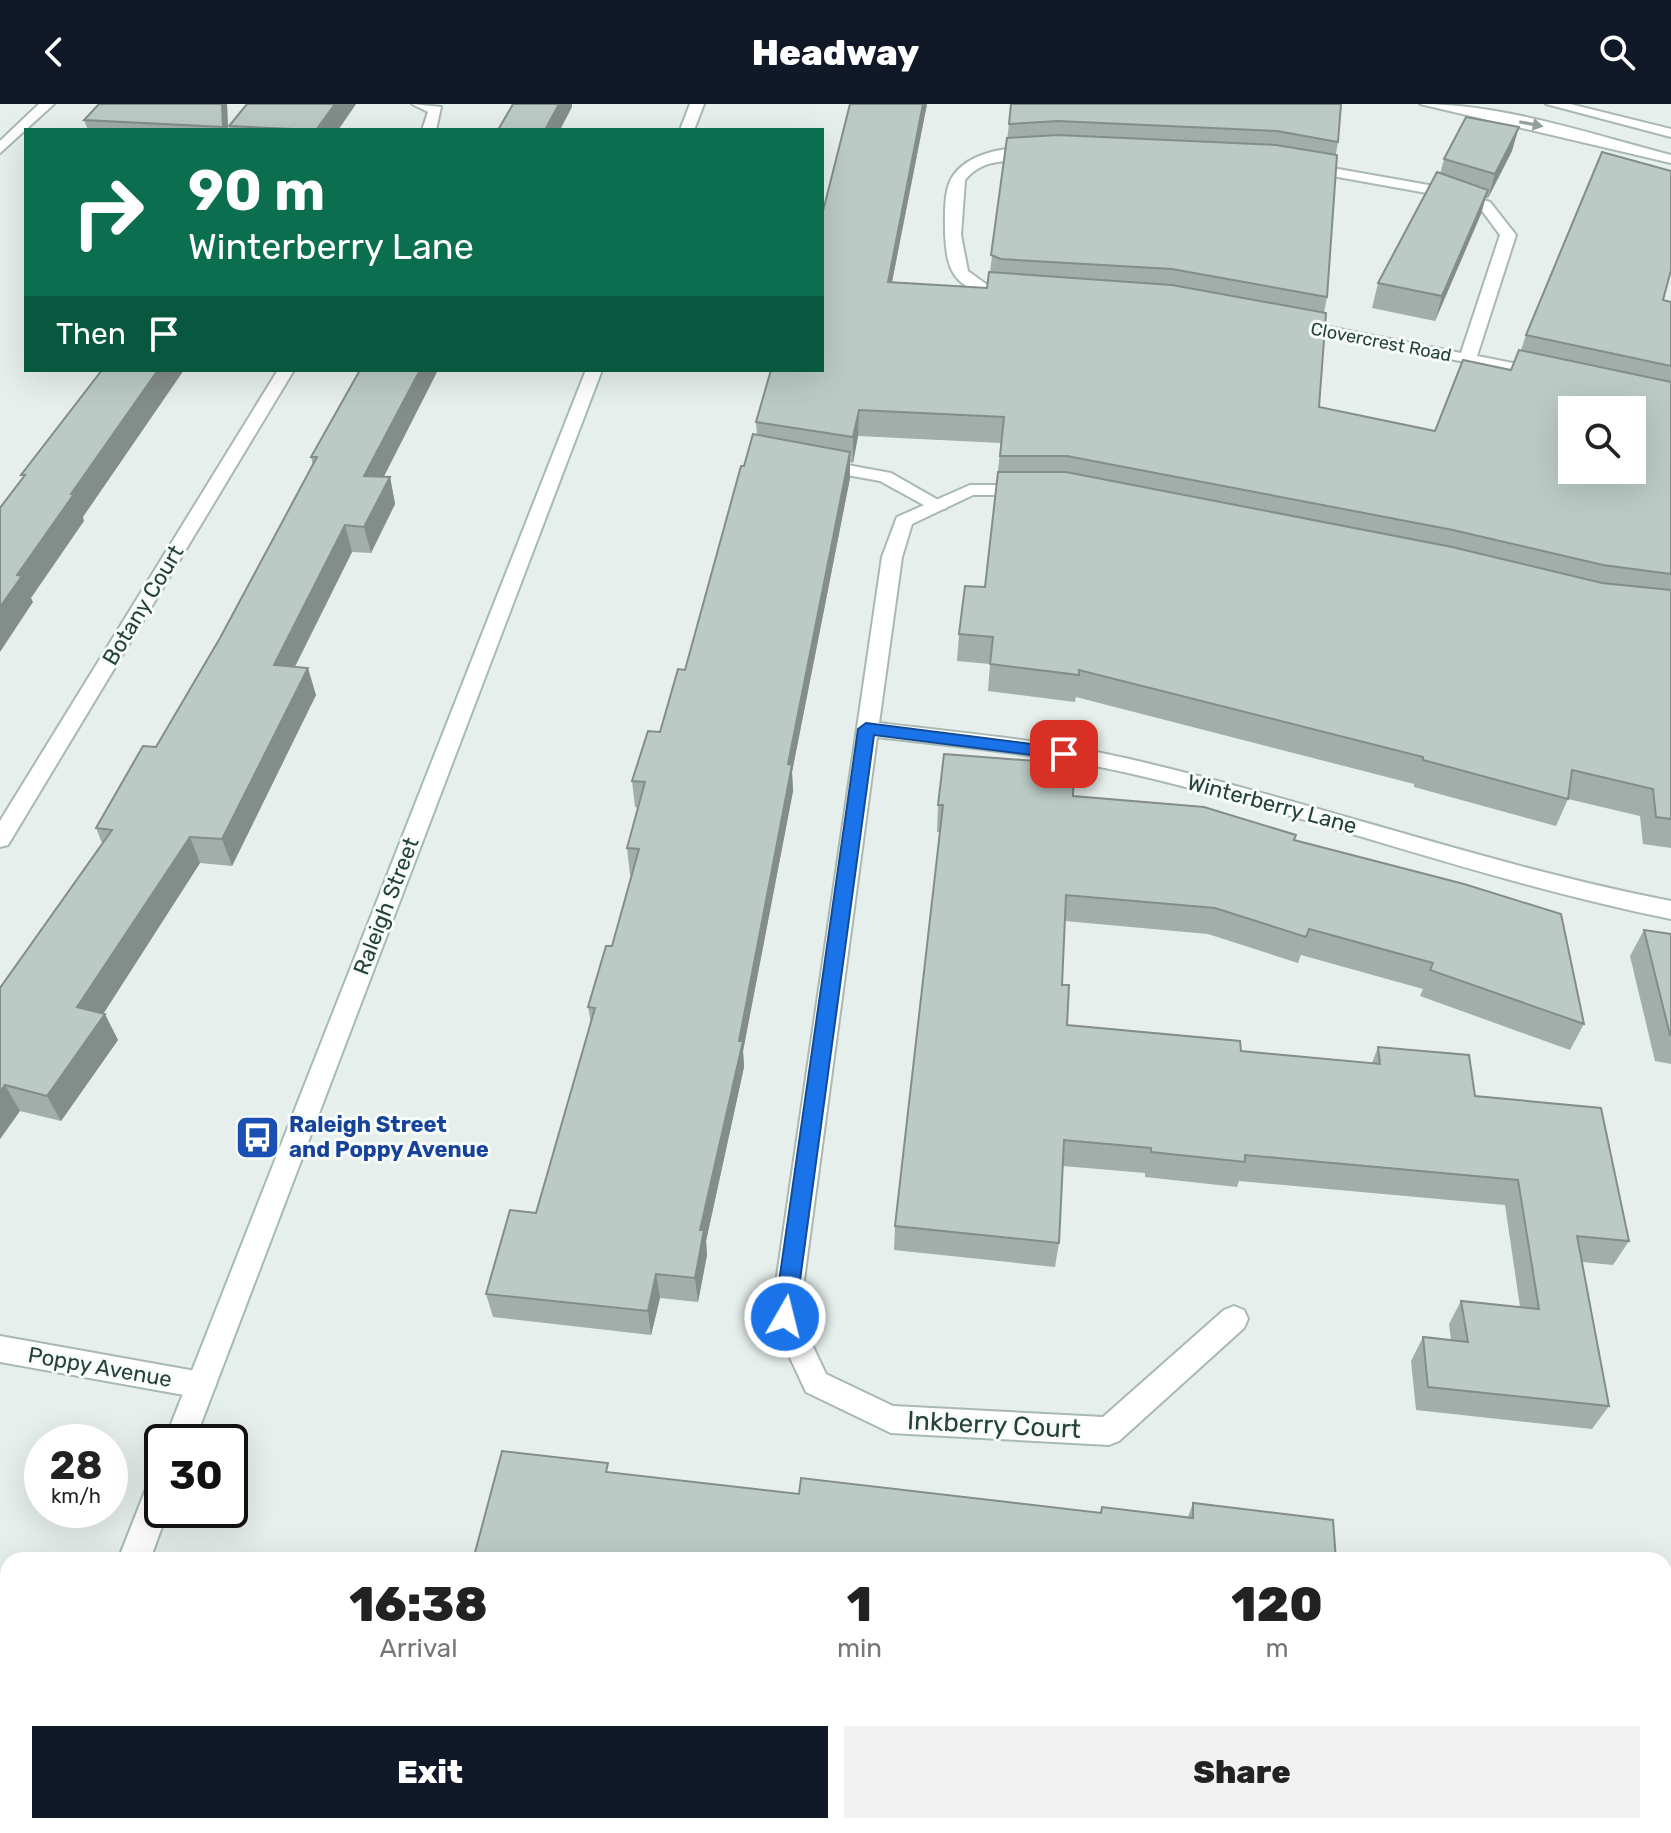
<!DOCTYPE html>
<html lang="en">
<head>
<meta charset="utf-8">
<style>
	:root { --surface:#fff; --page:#f2f2f2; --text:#222; --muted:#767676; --accent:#111827 }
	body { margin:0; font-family:Rubik,sans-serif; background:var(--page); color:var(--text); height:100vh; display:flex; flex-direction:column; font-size:30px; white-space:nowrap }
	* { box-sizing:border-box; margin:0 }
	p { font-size:26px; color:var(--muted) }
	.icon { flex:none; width:44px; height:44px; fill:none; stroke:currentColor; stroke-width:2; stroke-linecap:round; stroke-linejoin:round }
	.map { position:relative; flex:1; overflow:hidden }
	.drawer { position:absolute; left:0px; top:1448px; width:1672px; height:282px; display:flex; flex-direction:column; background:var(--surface); border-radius:24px 24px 0 0; box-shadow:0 8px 32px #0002 }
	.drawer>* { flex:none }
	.hud { position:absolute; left:24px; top:24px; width:800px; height:244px; border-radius:0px; box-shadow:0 8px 32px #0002; background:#0b6e4f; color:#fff; overflow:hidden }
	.controls { position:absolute; left:1558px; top:292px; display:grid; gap:16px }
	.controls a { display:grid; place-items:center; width:88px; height:88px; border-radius:0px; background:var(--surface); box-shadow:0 8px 32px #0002; font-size:40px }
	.speed { position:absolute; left:24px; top:1320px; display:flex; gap:16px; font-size:40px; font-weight:700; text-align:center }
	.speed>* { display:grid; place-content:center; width:104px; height:104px; border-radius:50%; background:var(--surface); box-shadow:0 8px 32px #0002; line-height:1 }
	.speed small { font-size:20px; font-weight:400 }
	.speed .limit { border:4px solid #111; border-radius:12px; background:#fff; color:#111 }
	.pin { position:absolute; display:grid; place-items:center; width:68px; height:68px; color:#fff; margin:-34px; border-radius:16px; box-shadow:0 4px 12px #0006 }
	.me { position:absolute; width:88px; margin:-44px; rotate:8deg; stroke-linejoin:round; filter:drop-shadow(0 0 6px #0008) }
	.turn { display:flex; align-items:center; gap:28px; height:168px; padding:0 32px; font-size:36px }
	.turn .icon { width:104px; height:104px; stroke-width:2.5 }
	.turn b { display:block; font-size:56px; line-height:68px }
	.then { display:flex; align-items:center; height:76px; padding:0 32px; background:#0003; gap:16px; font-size:30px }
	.eta { display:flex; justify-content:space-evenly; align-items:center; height:136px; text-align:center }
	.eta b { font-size:48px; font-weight:800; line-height:56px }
	.action { display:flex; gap:16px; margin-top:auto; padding:16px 32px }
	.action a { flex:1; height:92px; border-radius:0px; background:var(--accent); color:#fff; font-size:32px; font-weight:800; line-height:92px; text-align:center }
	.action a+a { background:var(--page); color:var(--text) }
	header { display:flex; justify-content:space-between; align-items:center; height:104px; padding:0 32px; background:var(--accent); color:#fff; font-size:36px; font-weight:800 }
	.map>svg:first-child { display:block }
	.built { fill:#d4dfda }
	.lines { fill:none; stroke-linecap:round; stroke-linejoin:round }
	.lane-casing { stroke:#a8b8b2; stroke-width:4 }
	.street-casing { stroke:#a8b8b2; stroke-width:4 }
	.secondary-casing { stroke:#a4bbb3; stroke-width:4 }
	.lane { fill:#fff; fill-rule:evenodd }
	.street { fill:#fff; fill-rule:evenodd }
	.secondary { fill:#fff; fill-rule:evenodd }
	.wall { fill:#a1aea9 }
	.shaded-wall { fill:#838d89 }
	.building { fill:#bbcac4; stroke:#838d89; stroke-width:2; fill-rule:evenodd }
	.oneway { fill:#92a09c }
	.route { fill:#1a73e8; stroke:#114b97; stroke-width:2 }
	.labels { text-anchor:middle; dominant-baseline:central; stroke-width:6; stroke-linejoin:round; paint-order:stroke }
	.far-street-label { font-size:18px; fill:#24423a; stroke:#f7fbf9 }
	.street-label { font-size:22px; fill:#24423a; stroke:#f7fbf9 }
	.transit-label { font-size:22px; font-weight:bold; fill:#164399; stroke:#f7fbf9; text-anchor:start }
	.near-street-label { font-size:26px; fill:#24423a; stroke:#f7fbf9 }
</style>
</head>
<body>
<header><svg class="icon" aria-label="back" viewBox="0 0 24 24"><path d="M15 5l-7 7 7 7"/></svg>Headway<svg class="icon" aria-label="search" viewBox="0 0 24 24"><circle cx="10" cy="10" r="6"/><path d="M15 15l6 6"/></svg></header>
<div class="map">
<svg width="1671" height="1729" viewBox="0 0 1671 1729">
	<rect width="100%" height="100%" fill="#e6efeb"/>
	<!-- built -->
	<path class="built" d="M291,1722H1357L1358,1729H289Z"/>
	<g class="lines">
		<defs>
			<path id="lane" d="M820,356L891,369L947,401L945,405H931L880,377L814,365V357Z"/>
			<path id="street" d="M39,0H54L0,49V37Z
				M412,0L441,3L436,26H422L428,8Z
				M1420,0C1504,0 1590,30 1671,51V59Z
				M1546,0H1570L1671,25V33Z
				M1041,46L1043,49C1021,65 990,46 965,76L961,131L968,167L986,180L1023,189L1015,194C998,192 976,191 962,179C947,167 946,147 945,129C945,113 944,94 949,80C961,48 1012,40 1041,46Z
				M1304,59L1440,83L1490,98L1516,131L1477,252L1549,266V274L1287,224V218L1293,216L1461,249L1500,131L1480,104L1438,91L1299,66L1297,63Z
				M278,266H294L8,741L0,743V717Z
				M970,381H1029L1038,386L1029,391H973L912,420L902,453L879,619C961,629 1044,636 1125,654C1309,696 1486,761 1671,797V815C1486,778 1309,710 1124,668C1043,650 960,643 877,633L799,1213L826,1270L893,1302L1103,1313L1224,1206L1234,1202L1244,1206L1248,1215L1244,1224L1119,1337L1109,1341L891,1329L806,1288L771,1213L882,453L897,413Z
				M0,1232L201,1268L211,1272L216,1281L211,1290L201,1294L0,1258Z"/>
			<path id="secondary" d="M690,0H704L694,26H680Z
				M586,266H602L194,1338H164Z
				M162,1368V1406H168L150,1456H118L151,1372Z
				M16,1722H50L47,1729H13Z"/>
		</defs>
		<!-- lane casing -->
		<use href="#lane" class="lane-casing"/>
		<!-- street casing -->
		<use href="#street" class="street-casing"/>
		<!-- secondary casing -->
		<use href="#secondary" class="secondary-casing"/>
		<!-- lane -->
		<use href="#lane" class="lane"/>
		<!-- street -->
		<use href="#street" class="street"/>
		<!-- secondary -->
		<use href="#secondary" class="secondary"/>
	</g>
	<!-- wall -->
	<path class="wall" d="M227,0L228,26H88L84,16Z
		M247,0H356L338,26H230L229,22Z
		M850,0H927L892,178L987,184L990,168L1009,20L1341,0L1338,38L1336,50L1327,193L1324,209L1319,303L1435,327L1511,266L1521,246L1526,231L1663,196L1671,198V744L1643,740L1640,712L1568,695L1556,722L1414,683V680L1076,593L1075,598L988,587L990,560L957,557L959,530L985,483L1001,339L858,332L853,359L850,358V374L792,668L793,687L743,947L744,963L706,1137L707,1151L698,1198L660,1194L651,1231L493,1213L486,1190L536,1109L591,919L588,903L612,842L632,771H630L627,744L638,704L635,703L632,677L660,628L685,566L744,362L757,331L756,318L822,266Z
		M1512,47L1488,94H1485L1481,110L1435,217L1372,204L1378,179L1440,70L1444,55Z
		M360,266H438L383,373H390L395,400L371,449L352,448L295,563L316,591L232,762L200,759L103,910L118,936L61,1017L20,1007L0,1035V884L102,739L96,724L156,643L220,534L313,361L311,353Z
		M1073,692L1294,736L1584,920L1570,946L1420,892L1423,885L1301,851L1298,859L1208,830L1065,817L1062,881L1067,921L1241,947L1372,959L1378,943L1475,992L1629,1137L1613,1161L1582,1158L1609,1302L1592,1325L1416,1306L1411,1257L1423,1233L1451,1236L1449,1220L1461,1197L1520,1203L1505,1101L1239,1077L1237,1083L1145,1073V1069L1063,1062L1059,1139L1055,1163L894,1146L895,1122L940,728H937L938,701Z
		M1644,826L1671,830V960L1655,957L1630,852Z
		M610,1368L799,1390L1100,1408L1102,1403L1188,1413L1193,1399L1336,1456Z"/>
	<!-- shaded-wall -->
	<path class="shaded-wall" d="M222,0H227L228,26H223V23Z
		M335,0H356L338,26H316Z
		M559,0H572V3L560,26H545Z
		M923,0H927L887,203L888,178Z
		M1519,23L1512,47L1488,94L1495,70Z
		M1488,86L1481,110L1435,217L1442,192Z
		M158,266H184L83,413L84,417L31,494L33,498L0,548V503L17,471L71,390Z
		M420,266H438L371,398L364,372Z
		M859,306L858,332L853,359V333Z
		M850,348V374L792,668L793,687L743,947L744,963L706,1137L707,1151L698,1198L695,1174L700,1126L739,937L788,660Z
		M390,373L395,400L371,449L364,423Z
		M345,421L352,448L282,588L274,561Z
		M308,564L316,591L232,762L222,735Z
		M190,733L200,759L91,929L77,903Z
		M105,910L118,936L61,1017L47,992Z
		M5,981L20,1007L0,1035V988Z
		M656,1170L660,1194L651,1231L648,1207Z"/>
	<!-- building -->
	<path class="building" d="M99,0H222L223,23L84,16Z
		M247,0H335L316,26L229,22Z
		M513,0H559L545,26H498Z
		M850,0H923L888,178L987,184L989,168L1172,181L1326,209L1319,303L1435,327L1463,256L1511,266L1519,246L1671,278V470L1603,461L1453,426L1067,352H1000L1004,313L859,306L853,333L756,318L771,266H822V111ZM1572,306H1632V366H1572Z
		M1011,0H1341L1338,38L1277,27L1058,17L1009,20Z
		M1466,13L1519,23L1495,70L1444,55Z
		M1058,31L1276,41L1337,51L1327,193L1172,165L1001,155L991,151L1007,34Z
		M1602,48L1671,67V166L1663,196L1671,198V262L1526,231Z
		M1437,68L1488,86L1442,192L1378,179Z
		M102,266H158L71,390H74L17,471L22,472L0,503V404L25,371H21Z
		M360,266H420L364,372L390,373L364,423L345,421L274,561L308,564L222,735L190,733L77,903L105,910L47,992L5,981L0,988V884L112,726L96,724L143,642L156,643L220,534L317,353H311Z
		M753,330L850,348L788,660L792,661L739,937H743L700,1126H704L695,1174L656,1170L648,1207L486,1190L510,1106L536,1109L595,904L588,903L606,842H612L639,745L627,744L645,678L632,677L648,627L660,628L678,565L685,566L741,362H744Z
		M998,368H1066L1452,443L1602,479L1671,486V715L1656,713L1653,685L1572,666L1568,695L1423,656V653L1079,566V571L990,560L993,533L959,530L965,482L985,483Z
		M944,650L1074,660L1073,692L1204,703L1296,731L1294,736L1464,780L1561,810L1584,920L1430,866L1433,859L1309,825L1306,833L1215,804L1066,791L1062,881H1069L1067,921L1240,937L1241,947L1380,960L1378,943L1469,951L1475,992L1601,1004L1629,1137L1577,1132L1609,1302L1428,1283L1423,1233L1468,1238L1461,1197L1539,1205L1518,1076L1245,1051V1058L1151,1048V1044L1064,1036L1059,1139L895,1122L943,701H938Z
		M1644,826L1671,830V931H1670Z
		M502,1347L608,1359L606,1368L799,1390L801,1374L1101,1409L1102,1403L1193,1414V1399L1333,1416L1336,1456H473Z"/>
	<!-- one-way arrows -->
	<defs><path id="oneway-solid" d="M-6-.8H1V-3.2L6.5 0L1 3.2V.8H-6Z" transform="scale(2)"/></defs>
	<use class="oneway" href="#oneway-solid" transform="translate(1531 20) rotate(11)"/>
	<!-- route -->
	<path class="route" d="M866,619L1064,644L1072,650L1064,655L874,631L795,1213L792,1219L785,1222L777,1219L774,1213L858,625Z"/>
	<!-- icons -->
	<defs>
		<symbol id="bus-square" viewBox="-11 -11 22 22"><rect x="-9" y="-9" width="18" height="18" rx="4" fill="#1a4fb4" stroke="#f7fbf9"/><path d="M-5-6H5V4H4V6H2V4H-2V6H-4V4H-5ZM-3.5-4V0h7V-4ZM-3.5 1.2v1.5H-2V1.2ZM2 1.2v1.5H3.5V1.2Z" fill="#fff"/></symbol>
	</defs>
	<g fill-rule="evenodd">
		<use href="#bus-square" x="232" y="1008" width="51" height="51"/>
	</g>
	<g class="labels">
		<!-- far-street labels -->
		<g class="far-street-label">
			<text transform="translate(1381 238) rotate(11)">Clovercrest Road</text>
		</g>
		<!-- street labels -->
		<g class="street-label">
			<text transform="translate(143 501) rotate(-59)">Botany Court</text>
			<text transform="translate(1272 700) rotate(15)">Winterberry Lane</text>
			<text transform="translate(386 802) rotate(-69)">Raleigh Street</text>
			<text transform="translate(100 1263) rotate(10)">Poppy Avenue</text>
		</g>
		<!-- transit labels -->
		<g class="transit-label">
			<text x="289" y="1020">Raleigh Street<tspan x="289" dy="25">and Poppy Avenue</tspan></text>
		</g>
		<!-- near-street labels -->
		<g class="near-street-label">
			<text transform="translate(994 1321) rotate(3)">Inkberry Court</text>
		</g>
	</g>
</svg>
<div class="controls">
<a><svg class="icon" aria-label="search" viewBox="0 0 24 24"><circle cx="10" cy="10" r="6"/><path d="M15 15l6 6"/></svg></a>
</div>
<div class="speed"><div>28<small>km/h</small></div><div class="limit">30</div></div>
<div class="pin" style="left:1064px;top:650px;background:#d93025"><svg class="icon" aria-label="arrive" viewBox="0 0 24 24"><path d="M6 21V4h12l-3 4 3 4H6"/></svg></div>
<svg class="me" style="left:785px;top:1213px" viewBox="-20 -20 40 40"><circle r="17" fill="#1a73e8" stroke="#fff" stroke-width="3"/><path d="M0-11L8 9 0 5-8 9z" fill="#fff"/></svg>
<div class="hud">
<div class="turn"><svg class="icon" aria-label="right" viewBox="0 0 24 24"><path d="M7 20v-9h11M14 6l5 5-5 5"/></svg><div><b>90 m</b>Winterberry Lane</div></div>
<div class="then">Then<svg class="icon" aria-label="arrive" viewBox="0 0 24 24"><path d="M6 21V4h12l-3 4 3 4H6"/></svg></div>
</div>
<section class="drawer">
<div class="eta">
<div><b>16:38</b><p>Arrival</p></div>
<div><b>1</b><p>min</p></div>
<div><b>120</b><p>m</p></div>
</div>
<div class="action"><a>Exit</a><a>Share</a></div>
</section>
</div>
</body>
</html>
